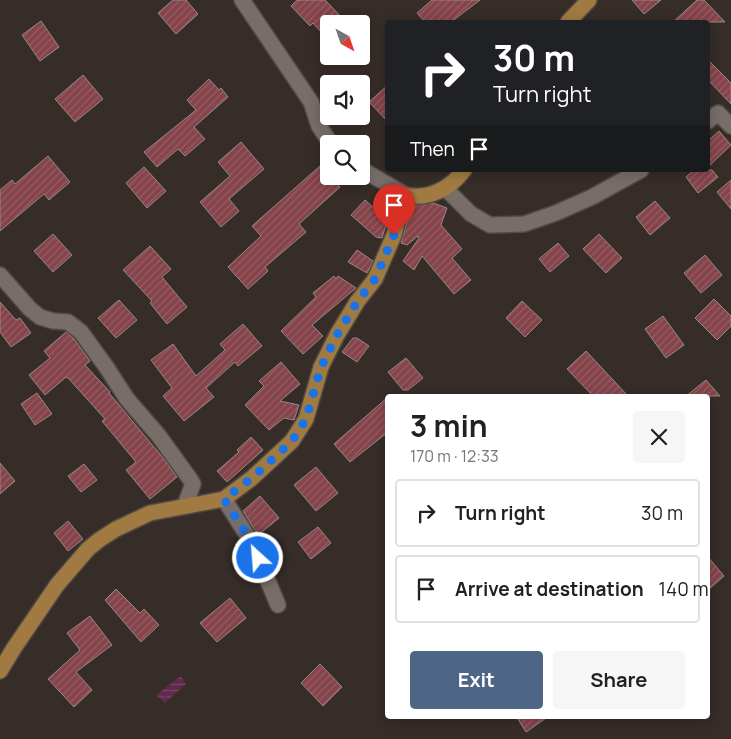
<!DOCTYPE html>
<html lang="en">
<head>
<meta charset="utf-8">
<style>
	:root { --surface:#fff; --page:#f6f6f6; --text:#202124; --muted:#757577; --line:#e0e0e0; --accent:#4e6685 }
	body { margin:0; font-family:Manrope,sans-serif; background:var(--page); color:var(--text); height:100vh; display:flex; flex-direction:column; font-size:19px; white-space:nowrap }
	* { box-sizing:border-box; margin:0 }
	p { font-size:16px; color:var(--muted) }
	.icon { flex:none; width:28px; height:28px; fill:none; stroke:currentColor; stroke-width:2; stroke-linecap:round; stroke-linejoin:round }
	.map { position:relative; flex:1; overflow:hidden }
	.drawer { position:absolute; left:385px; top:394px; width:325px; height:325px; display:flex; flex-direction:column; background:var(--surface); border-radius:5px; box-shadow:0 2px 12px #0003 }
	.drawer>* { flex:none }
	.guide { position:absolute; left:385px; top:20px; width:325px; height:152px; border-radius:5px; box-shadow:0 2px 12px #0003; background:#202124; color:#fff; overflow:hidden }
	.needle { width:32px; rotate:140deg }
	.controls { position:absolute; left:320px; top:15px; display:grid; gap:10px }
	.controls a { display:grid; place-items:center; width:50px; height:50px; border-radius:5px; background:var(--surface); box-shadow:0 2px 12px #0003; font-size:25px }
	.pin { position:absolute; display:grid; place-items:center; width:42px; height:42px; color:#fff; margin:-51px -21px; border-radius:50% 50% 50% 0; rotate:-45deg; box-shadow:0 0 5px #0007 }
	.pin .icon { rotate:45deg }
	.me { position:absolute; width:55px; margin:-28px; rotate:334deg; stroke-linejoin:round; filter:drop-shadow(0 0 4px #0008) }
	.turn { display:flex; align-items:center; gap:18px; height:105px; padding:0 25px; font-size:22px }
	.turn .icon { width:65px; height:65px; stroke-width:2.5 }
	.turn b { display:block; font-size:35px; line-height:42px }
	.then { display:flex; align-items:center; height:48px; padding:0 25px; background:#0003; gap:10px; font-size:19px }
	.round { display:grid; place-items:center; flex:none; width:52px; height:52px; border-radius:5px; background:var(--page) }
	.overview { display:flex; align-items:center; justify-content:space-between; height:85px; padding:0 25px }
	h1 { font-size:30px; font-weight:700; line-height:38px }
	.cta { display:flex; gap:10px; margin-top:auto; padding:10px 25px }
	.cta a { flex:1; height:58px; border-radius:5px; background:var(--accent); color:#fff; font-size:20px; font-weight:700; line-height:58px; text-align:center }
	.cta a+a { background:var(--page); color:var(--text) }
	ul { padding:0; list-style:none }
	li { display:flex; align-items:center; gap:15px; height:68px; margin:0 10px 8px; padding:0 15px; border:2px solid var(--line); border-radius:5px }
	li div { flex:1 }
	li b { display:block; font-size:19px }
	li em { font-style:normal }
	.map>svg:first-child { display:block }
	.water { fill:url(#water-rules) }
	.building { fill:url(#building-hatch); stroke:#958888 }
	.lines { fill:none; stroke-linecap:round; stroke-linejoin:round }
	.minor-casing { stroke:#514a46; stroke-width:18 }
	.major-casing { stroke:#514a46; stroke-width:18 }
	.minor { stroke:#786d68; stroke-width:15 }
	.major { stroke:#a07a40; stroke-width:15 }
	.route { stroke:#1a73e8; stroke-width:9; stroke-dasharray:0 16.2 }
</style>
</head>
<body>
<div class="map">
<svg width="731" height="739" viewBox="0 0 731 739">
	<defs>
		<pattern id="water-rules" width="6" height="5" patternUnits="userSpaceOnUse" patternTransform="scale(1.25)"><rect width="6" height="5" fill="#612a4c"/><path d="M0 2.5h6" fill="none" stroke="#774865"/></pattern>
		<pattern id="building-hatch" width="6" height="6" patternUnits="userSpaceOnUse" patternTransform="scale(1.25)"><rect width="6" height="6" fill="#85434a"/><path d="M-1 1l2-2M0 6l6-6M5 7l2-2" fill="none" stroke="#965d63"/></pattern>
	</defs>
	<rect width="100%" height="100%" fill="#362c28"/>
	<!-- water -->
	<path class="water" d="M181,676L186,684L165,703L156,695Z"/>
	<!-- building -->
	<path class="building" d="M173,0H186L198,14L176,34L158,13Z
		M297,0H325L348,24H329V41L313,23L310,26L291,6Z
		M432,0H480L451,22H425L417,13Z
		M632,0H661L644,14Z
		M697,0H704L725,22H673Z
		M41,21L59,47L40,61L22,35Z
		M708,60L731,83V104L708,80Z
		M83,75L103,99L75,122L55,99Z
		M209,79L219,90L221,88L228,97L194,127L205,139L185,156L178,149L157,167L144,152L196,110L187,100Z
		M388,85V122L369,102Z
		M719,131L731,145L708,167V141Z
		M241,142L264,169L229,199L239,211L221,227L200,202L230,176L218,162Z
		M48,156L70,182L49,200L44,194L0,231V190L12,180L15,184Z
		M320,166L340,187L299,224L306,232L265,267L268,271L248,289L228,267L261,236L252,226Z
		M144,167L166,191L147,208L126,183Z
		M694,170H712L718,177L698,193L686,177Z
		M731,180V209L717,192Z
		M365,200L384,217L387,207L391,208L382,238L376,237L351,215Z
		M655,201L670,218L650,235L636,217Z
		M433,203L447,208L441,225L462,249L452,258L471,280L454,294L422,256L414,270L403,261L419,238L418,236L407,245L401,243L409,214H412L415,205Z
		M53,234L72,255L53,272L34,251Z
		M599,234L622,258L606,273L583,249Z
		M558,243L569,256L550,272L539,259Z
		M150,246L171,269L162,277L187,307L167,324L150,303L152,301L123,270Z
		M357,250L373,261L367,273L348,262Z
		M705,255L722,275L701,293L684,273Z
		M334,276L336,279L338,276L356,288L312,325L323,336L303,354L281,331L316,297L313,293Z
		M714,299L731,316V326L717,340L695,318Z
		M119,300L137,320L116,338L98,318Z
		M522,301L542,320L525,337L506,318Z
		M0,302L16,320L20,318L31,333L11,347L0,332Z
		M663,316L684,345L666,358L645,329Z
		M243,324L262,346L238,366L235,362L206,388L214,397L184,421L163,396L172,388L151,360L173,344L196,376L225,350L220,344Z
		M66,332L74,339L90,361L85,365L110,392L109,393L164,459L177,477L150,499L126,470L136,462L102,421L105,419L69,379L66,377L45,395L29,375L50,358L44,351Z
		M353,338H357L369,346L357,362L342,352Z
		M586,351L628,396H593L567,369Z
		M406,358L423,378L408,390H403L388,372Z
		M281,362L300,384L280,401L299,405L294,420L284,418L269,430L245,405L264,386L259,381Z
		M706,380L720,396H686Z
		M37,393L52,414L35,425L21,404Z
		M388,397V432L350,462L334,444Z
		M251,437L263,450L227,482L217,471L239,452L237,450Z
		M0,463L15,481L0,494Z
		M84,464L97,480L81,492L68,476Z
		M316,467L338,493L316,511L294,485Z
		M260,496L279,518L258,535L243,511Z
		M68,521L83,539L68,551L54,533Z
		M318,527L331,543L311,559L298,542Z
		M708,557L724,576L708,590Z
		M116,589L140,613L144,609L159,625L141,642L105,600Z
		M230,598L246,618L217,642L200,623Z
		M90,616L112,645L76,672L92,690L74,707L48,679L80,650L67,633Z
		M320,664L342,687L323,706L301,683Z
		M516,716H549L526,732Z"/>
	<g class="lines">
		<defs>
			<path id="minor" d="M242,0L311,102L319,126L331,144
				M708,121L718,113L731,126
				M361,169L406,195
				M445,188L471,214L490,225L524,224L556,213L592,197L641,170
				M0,275L30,309L40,317L53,321L68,322L81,332L107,368L127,399L159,436L190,479L193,484L185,505
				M224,499L252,543L278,605"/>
			<path id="major" d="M568,22L589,0
				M0,671L14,648L57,585L88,549L99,540L116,529L150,513L224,499L252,478L292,441L306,419L321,367L337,335L357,302L375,279L394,235L401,206L406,195C429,200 451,188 464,170"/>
		</defs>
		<!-- minor casing -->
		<use href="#minor" class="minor-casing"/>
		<!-- major casing -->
		<use href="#major" class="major-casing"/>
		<!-- minor -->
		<use href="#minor" class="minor"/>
		<!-- major -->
		<use href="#major" class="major"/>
	</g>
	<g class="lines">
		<!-- route -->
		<path class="route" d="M258,558L252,543L224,499L252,478L292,441L306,419L321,367L337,335L357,302L375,279L394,235"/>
	</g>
</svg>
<div class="controls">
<a><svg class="needle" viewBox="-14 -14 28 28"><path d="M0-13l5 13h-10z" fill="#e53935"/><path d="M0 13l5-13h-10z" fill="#757577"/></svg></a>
<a><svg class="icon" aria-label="sound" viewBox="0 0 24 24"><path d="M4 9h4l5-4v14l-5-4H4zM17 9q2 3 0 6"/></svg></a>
<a><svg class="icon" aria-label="search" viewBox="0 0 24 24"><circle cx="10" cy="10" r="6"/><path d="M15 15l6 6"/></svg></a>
</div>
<div class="pin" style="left:394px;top:235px;background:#d93025"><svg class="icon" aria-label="arrive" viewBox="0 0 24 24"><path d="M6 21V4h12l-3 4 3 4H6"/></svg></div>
<svg class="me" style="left:258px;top:558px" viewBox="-20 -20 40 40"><circle r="17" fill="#1a73e8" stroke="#fff" stroke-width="3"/><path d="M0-11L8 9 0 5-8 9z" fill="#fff"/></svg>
<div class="guide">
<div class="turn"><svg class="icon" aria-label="right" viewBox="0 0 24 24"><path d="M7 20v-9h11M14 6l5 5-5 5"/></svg><div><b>30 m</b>Turn right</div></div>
<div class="then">Then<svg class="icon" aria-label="arrive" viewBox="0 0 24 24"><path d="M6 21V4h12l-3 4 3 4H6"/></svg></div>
</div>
<section class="drawer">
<div class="overview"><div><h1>3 min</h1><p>170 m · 12:33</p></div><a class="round"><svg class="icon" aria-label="close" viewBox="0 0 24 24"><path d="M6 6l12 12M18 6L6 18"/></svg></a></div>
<ul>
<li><svg class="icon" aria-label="right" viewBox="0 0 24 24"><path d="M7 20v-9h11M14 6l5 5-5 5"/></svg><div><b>Turn right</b></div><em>30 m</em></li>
<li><svg class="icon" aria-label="arrive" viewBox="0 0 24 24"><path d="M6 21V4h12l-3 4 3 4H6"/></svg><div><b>Arrive at destination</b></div><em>140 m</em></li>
</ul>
<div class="cta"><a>Exit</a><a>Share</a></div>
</section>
</div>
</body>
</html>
